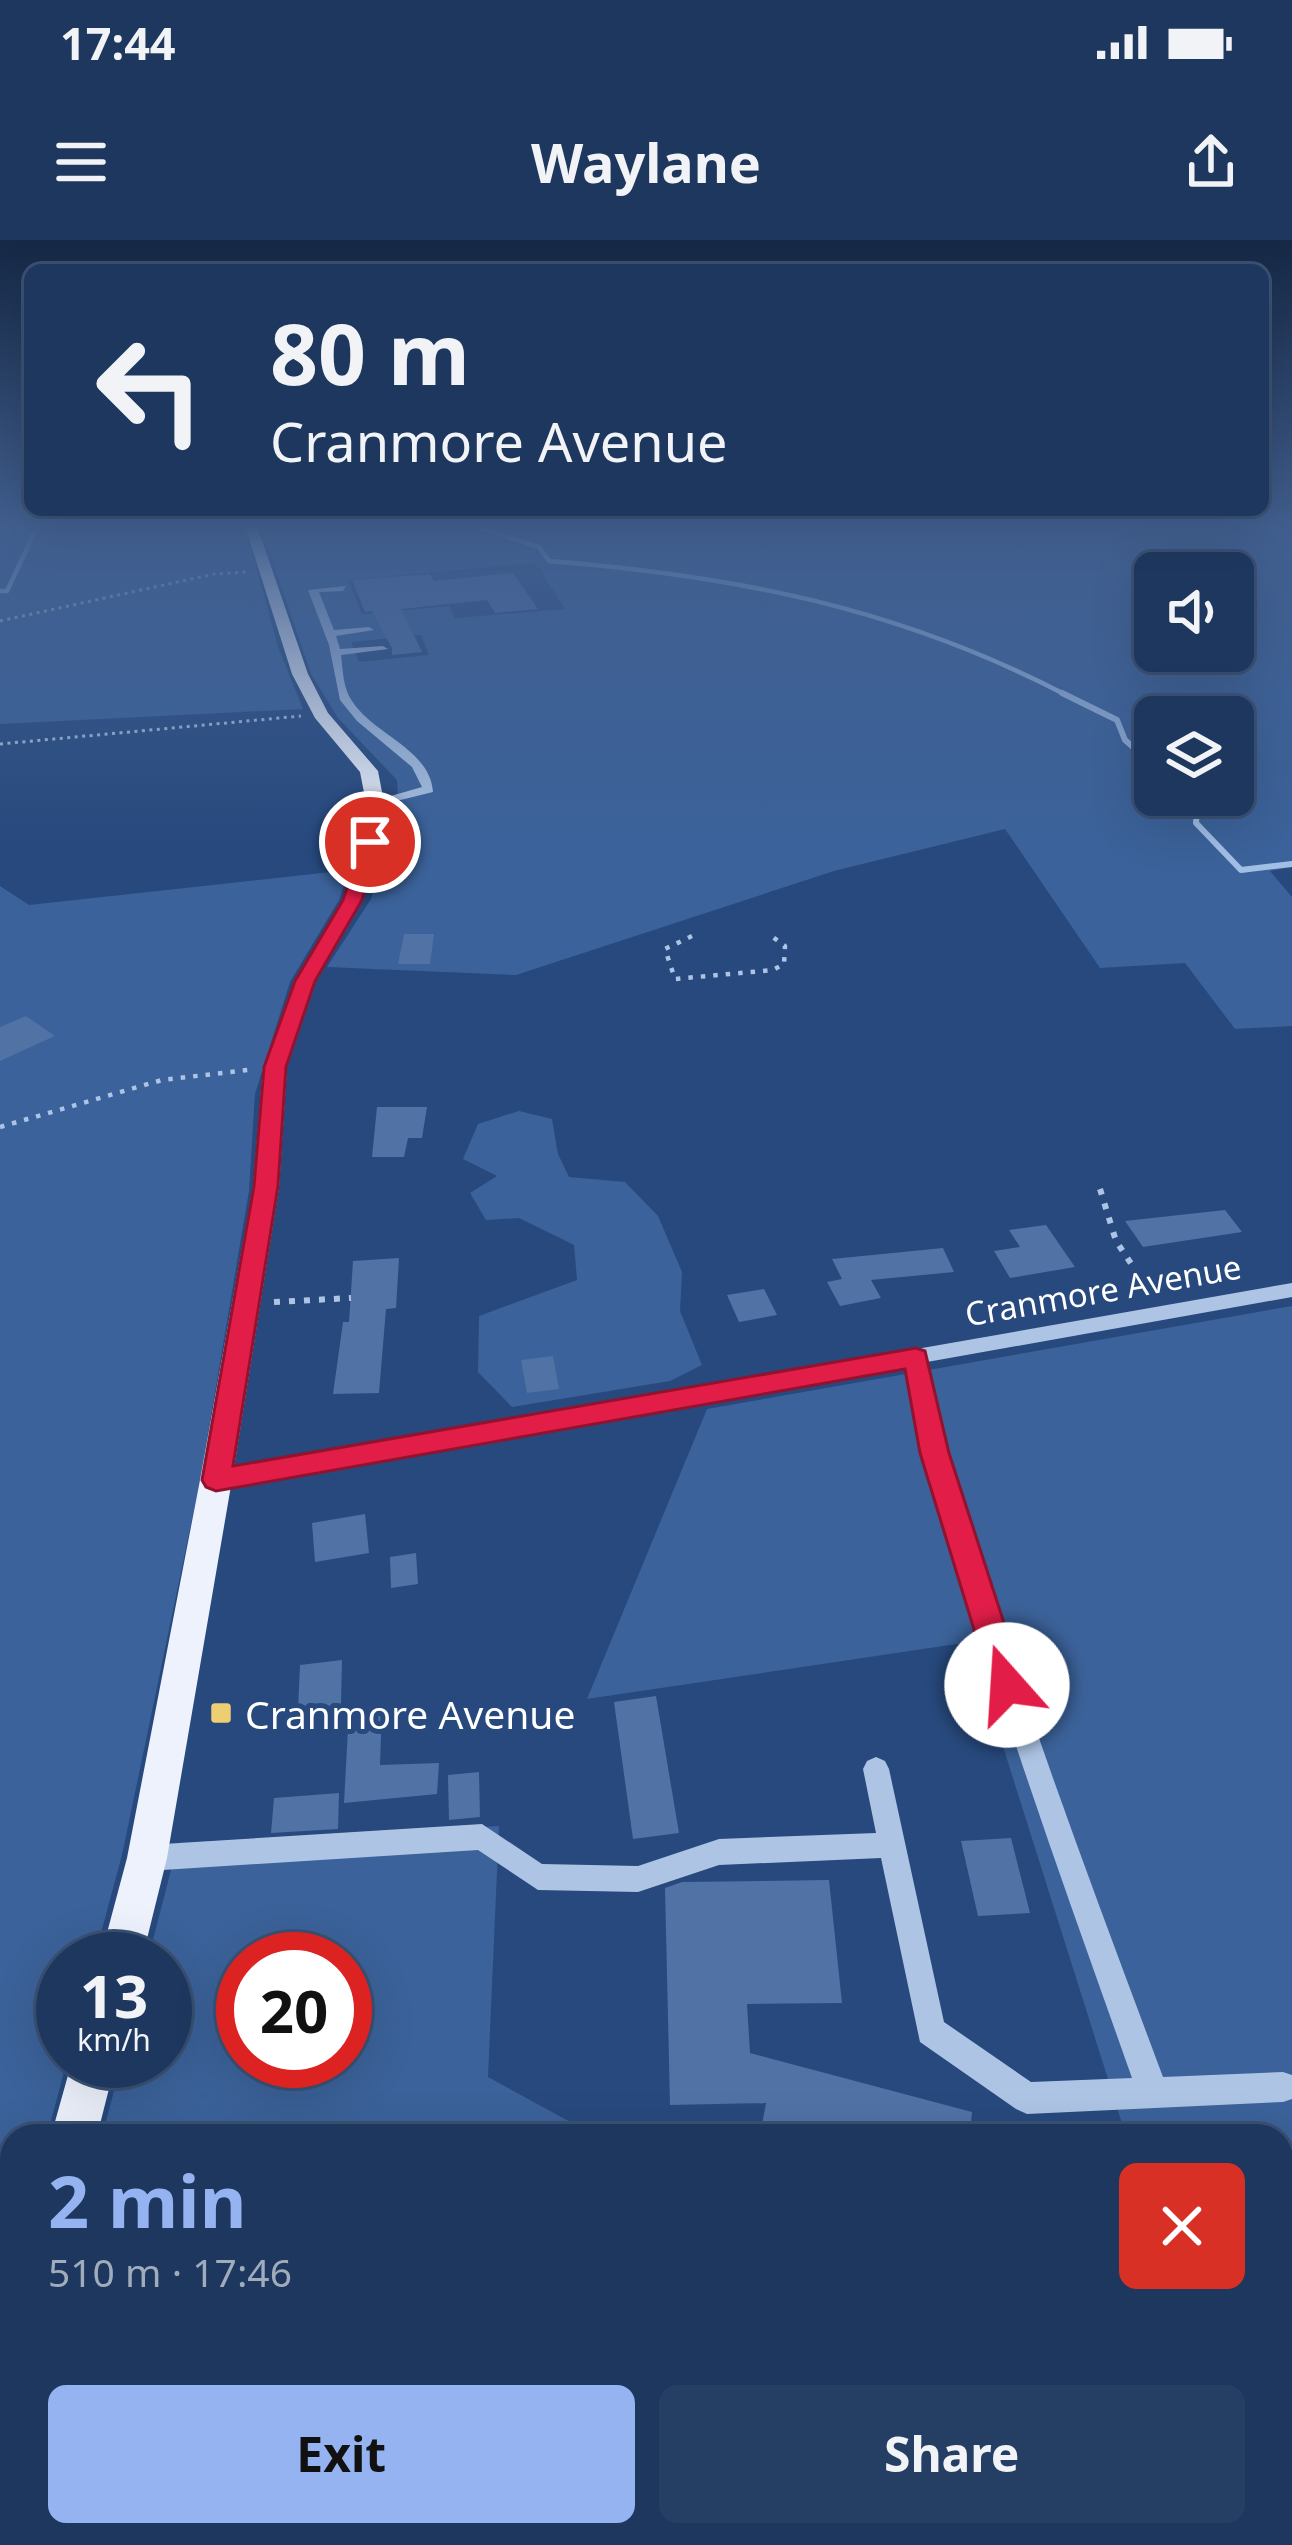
<!DOCTYPE html>
<html lang="en">
<head>
<meta charset="utf-8">
<style>
	:root { --surface:#1d375e; --page:#253f64; --text:#f1f3f6; --muted:#a0acbc; --line:#3b5173; --accent:#95b2f1 }
	body { margin:0; font-family:"Noto Sans",sans-serif; background:var(--page); color:var(--text); height:100vh; display:flex; flex-direction:column; font-size:45px; white-space:nowrap }
	* { box-sizing:border-box; margin:0 }
	p { font-size:39px; color:var(--muted) }
	.icon { flex:none; width:66px; height:66px; fill:none; stroke:currentColor; stroke-width:2; stroke-linecap:round; stroke-linejoin:round }
	.map { position:relative; flex:1; overflow:hidden }
	.side { position:absolute; left:0px; top:1884px; width:1293px; height:423px; display:flex; flex-direction:column; background:var(--surface); border-radius:36px 36px 0 0; box-shadow:0 12px 48px #0002,0 0 0 3px var(--line) }
	.side>* { flex:none }
	.hud { position:absolute; left:24px; top:24px; width:1245px; height:252px; border-radius:18px; box-shadow:0 12px 48px #0002,0 0 0 3px var(--line); background:#1d375e; color:var(--text); overflow:hidden }
	.controls { position:absolute; left:1134px; top:312px; display:grid; gap:24px }
	.controls a { display:grid; place-items:center; width:120px; height:120px; border-radius:18px; background:var(--surface); box-shadow:0 12px 48px #0002,0 0 0 3px var(--line); font-size:60px }
	.speed { position:absolute; left:36px; top:1692px; display:flex; gap:24px; font-size:60px; font-weight:700; text-align:center }
	.speed>* { display:grid; place-content:center; width:156px; height:156px; border-radius:50%; background:var(--surface); box-shadow:0 12px 48px #0002,0 0 0 3px var(--line); line-height:1 }
	.speed small { font-size:30px; font-weight:400 }
	.speed .limit { border:18px solid #d22; background:#fff; color:#111 }
	.pin { position:absolute; display:grid; place-items:center; width:102px; height:102px; color:#fff; margin:-51px; border:6px solid #fff; border-radius:50%; box-shadow:0 3px 12px #0007 }
	.me { position:absolute; width:132px; margin:-66px; rotate:341deg; stroke-linejoin:round; filter:drop-shadow(0 0 9px #0008) }
	.turn { display:flex; align-items:center; gap:42px; height:252px; padding:0 48px; font-size:54px }
	.turn .icon { width:156px; height:156px; stroke-width:2.5 }
	.turn b { display:block; font-size:84px; line-height:102px }
	.round { display:grid; place-items:center; flex:none; width:126px; height:126px; border-radius:18px; background:var(--page) }
	.head { display:flex; align-items:center; justify-content:space-between; height:204px; padding:0 48px }
	h1 { font-size:72px; font-weight:700; line-height:90px; color:var(--accent) }
	.button { display:flex; gap:24px; margin-top:auto; padding:24px 48px }
	.button a { flex:1; height:138px; border-radius:18px; background:var(--accent); color:#111; font-size:48px; font-weight:700; line-height:138px; text-align:center }
	.button a+a { background:var(--page); color:var(--text) }
	.status { display:flex; justify-content:space-between; align-items:center; height:84px; padding:0 60px; background:var(--surface); direction:ltr }
	.status svg { height:33px; fill:currentColor }
	header { display:flex; justify-content:space-between; align-items:center; height:156px; padding:0 48px; background:var(--surface); font-size:54px; font-weight:700 }
	.map>svg:first-child { display:block }
	.green { fill:#3b629a; fill-rule:evenodd }
	.lines { fill:none; stroke-linecap:round; stroke-linejoin:round }
	.stream-far1 { stroke:#a1bee5; stroke-width:4.5 }
	.stream { stroke:#a1bee5; stroke-width:6 }
	.building { fill:#5072a5 }
	.path-far2 { stroke:#adc4e5; stroke-width:3; stroke-dasharray:3 4.5; stroke-linecap:butt }
	.path-far1 { stroke:#adc4e5; stroke-width:4.5; stroke-dasharray:4.5 8; stroke-linecap:butt }
	.path { stroke:#adc4e5; stroke-width:6; stroke-dasharray:6 9; stroke-linecap:butt }
	.minor { fill:#adc4e5; fill-rule:evenodd }
	.major { fill:#edf2fd; fill-rule:evenodd }
	.route { fill:#e11d48; stroke:#92132f; stroke-width:3 }
	.poi-dot { fill:#edce73; stroke:#27497d; stroke-width:4.5 }
	.labels { text-anchor:middle; dominant-baseline:central; stroke-width:10; stroke-linejoin:round; paint-order:stroke }
	.street-label { font-size:33px; fill:#fff; stroke:#27497d }
	.near-poi-label { font-size:39px; fill:#fff; stroke:#27497d; text-anchor:start }
</style>
</head>
<body>
<div class="status"><b>17:44</b><svg viewBox="0 0 49 12"><path d="M0 12V9h3v3zM5 12V6h3v6zM10 12V3h3v9zM15 12V0h3v12zM26 1h20v11H26zM47 4h2v5h-2z"/></svg></div>
<header><svg class="icon" aria-label="menu" viewBox="0 0 24 24"><path d="M4 6h16M4 12h16M4 18h16"/></svg>Waylane<svg class="icon" aria-label="share" viewBox="0 0 24 24"><path d="M12 15V3M7 8l5-5 5 5M5 13v7h14v-7"/></svg></header>
<div class="map">
<svg width="1292" height="2305" viewBox="0 0 1292 2305">
	<rect width="100%" height="100%" fill="#27497d"/>
	<!-- green -->
	<path class="green" d="M0,286H245L278,407L303,469L0,484Z
		M261,286H1292V627L1270,631L1292,657V786L1235,789L1185,723L1100,728L1005,589L834,631L516,735L327,727L371,659L398,554L397,540L338,478L311,434ZM536,323L565,369L455,378L449,366L362,374L348,340ZM1155,333H1233V411H1155ZM421,395L429,415L359,422L351,402ZM1155,477H1233V555H1155Z
		M349,630L339,660L290,742L255,854L249,951L200,1241L122,1615L94,1719H63V1821H67L47,1896H12V2027L0,2071V646L29,665Z
		M519,871L552,879L558,914L569,937L625,942L658,976L682,1032L680,1071L702,1125L670,1141L512,1167L478,1132L479,1076L577,1040L574,1005L519,978L486,980L470,953L497,936L463,919L478,884Z
		M1292,1066V2305H721L723,2295H1281V1896H1126L970,1402L587,1459L707,1169Z
		M499,1586L488,1837L596,1896H102L122,1821H165V1719H148L178,1603ZM243,1719H345V1821H243Z"/>
	<g class="lines">
		<!-- stream-far1 -->
		<path class="stream-far1" d="M473,286L539,307L549,321C737,336 900,368 1068,456
			M0,351H7L36,289"/>
		<!-- stream -->
		<path class="stream" d="M1062,453L1117,480L1125,500L1155,526
			M1198,555L1196,583L1241,630L1292,624"/>
	</g>
	<!-- building -->
	<path class="building" d="M513,333L538,369L495,373L487,360L401,369L422,412L392,415V408L372,371L365,372L352,340L430,334L434,341Z
		M404,694H434L430,724H398Z
		M26,776L55,796L0,821V787Z
		M377,867H427L422,898H408L404,917H372Z
		M1225,970L1242,992L1143,1007L1125,981Z
		M1046,985L1075,1027L1010,1038L994,1011L1020,1007L1009,990Z
		M943,1008L954,1032L871,1040L881,1058L840,1066L827,1042L842,1039L832,1019Z
		M399,1018L396,1068L386,1069L379,1153L333,1154L343,1082H349L353,1021Z
		M764,1049L777,1075L739,1082L727,1055Z
		M553,1116L559,1149L527,1153L521,1120Z
		M365,1274L369,1313L315,1322L312,1283Z
		M416,1313L418,1344L391,1348L390,1317Z
		M342,1420L341,1465L298,1470L300,1425Z
		M656,1456L679,1593L633,1599L614,1462Z
		M382,1466L380,1525L439,1523L437,1554L344,1563L349,1470Z
		M479,1532L480,1577L449,1580L448,1535Z
		M339,1553L338,1589L271,1593L274,1558Z
		M1011,1598L1030,1673L978,1676L961,1601Z
		M829,1640L842,1763L747,1764L750,1813L972,1872L970,1896H760L766,1863L670,1865L665,1648L682,1642Z"/>
	<g class="lines">
		<!-- path-far2 -->
		<path class="path-far2" d="M0,291L38,286
			M0,381L214,334L246,332
			M0,504L301,476"/>
		<!-- path-far1 -->
		<path class="path-far1" d="M692,696L665,709L675,739L773,730L784,724L785,706L770,695
			M0,887L162,840L248,830"/>
		<!-- path -->
		<path class="path" d="M1100,949L1116,1001L1152,1055
			M274,1062L351,1058"/>
		<!-- minor -->
		<path class="minor" d="M346,346L343,351L319,352L334,390L369,387L374,390L336,396L340,409L383,406L388,409L341,415C343,431 343,448 352,461C374,495 430,509 433,552L376,566L370,562L422,547L412,527L357,481L340,460L329,405L308,350Z
			M1292,1043V1057L927,1122C985,1367 1075,1601 1163,1837L1283,1832L1292,1835V1859L1283,1862L1027,1874L1016,1869L920,1802L881,1618L719,1625L638,1652L538,1650L478,1610L147,1631L137,1627L133,1618L137,1609L147,1605L482,1584L542,1624L638,1626L719,1599L876,1593L863,1529L867,1521L876,1517L885,1521L889,1529L944,1782L1031,1842L1132,1838C1049,1603 962,1369 908,1125L216,1248L208,1246L205,1240L208,1234L216,1232Z"/>
		<!-- major -->
		<path class="major" d="M245,286H257L308,434L328,473L378,531L386,573L363,660L316,741L287,827L279,947L232,1240L167,1618L142,1719H100L127,1618L200,1240L253,947L263,827L294,741L343,660L368,573L360,532L315,478L292,434Z
			M72,1821H116L97,1896H51Z
			M12,2104V2194L0,2199V2109Z"/>
	</g>
	<!-- sky -->
	<linearGradient id="sky" x2="0" y2="1"><stop stop-color="#152845"/><stop offset="0.47" stop-color="#415f8f"/><stop offset="1" stop-color="#415f8f" stop-opacity="0"/></linearGradient>
	<rect width="1292" height="609" fill="url(#sky)"/>
	<!-- route -->
	<path class="route" d="M364,598L378,602L362,660L315,741L286,827L278,946L233,1226L916,1108L925,1111L949,1213L1024,1445L1019,1455L1007,1459L996,1455L991,1445L920,1213L905,1129L216,1251L206,1247L202,1240L254,946L264,827L295,741L343,660Z"/>
	<!-- markers -->
	<rect class="poi-dot" x="209" y="1461" width="24" height="24" rx="6"/>
	<g class="labels">
		<!-- street labels -->
		<g class="street-label">
			<text transform="translate(1103 1050) rotate(-10)">Cranmore Avenue</text>
		</g>
		<!-- near-poi labels -->
		<g class="near-poi-label">
			<text x="245" y="1473">Cranmore Avenue</text>
		</g>
	</g>
</svg>
<div class="controls">
<a><svg class="icon" aria-label="sound" viewBox="0 0 24 24"><path d="M4 9h4l5-4v14l-5-4H4zM17 9q2 3 0 6"/></svg></a>
<a><svg class="icon" aria-label="layers" viewBox="0 0 24 24"><path d="M12 4l9 5-9 5-9-5zM3 14l9 5 9-5"/></svg></a>
</div>
<div class="speed"><div>13<small>km/h</small></div><div class="limit">20</div></div>
<div class="pin" style="left:370px;top:602px;background:#d93025"><svg class="icon" aria-label="arrive" viewBox="0 0 24 24"><path d="M6 21V4h12l-3 4 3 4H6"/></svg></div>
<svg class="me" style="left:1007px;top:1445px" viewBox="-20 -20 40 40"><circle r="19" fill="#fff"/><path d="M0-13L10 11 0 6-10 11z" fill="#e11d48"/></svg>
<div class="hud">
<div class="turn"><svg class="icon" aria-label="left" viewBox="0 0 24 24"><path d="M17 20v-9H6M10 6l-5 5 5 5"/></svg><div><b>80 m</b>Cranmore Avenue</div></div>
</div>
<section class="side">
<div class="head"><div><h1>2 min</h1><p>510 m · 17:46</p></div><a class="round" style="background:#d93025;color:#fff"><svg class="icon" aria-label="close" viewBox="0 0 24 24"><path d="M6 6l12 12M18 6L6 18"/></svg></a></div>
<div class="button"><a>Exit</a><a>Share</a></div>
</section>
</div>
</body>
</html>
